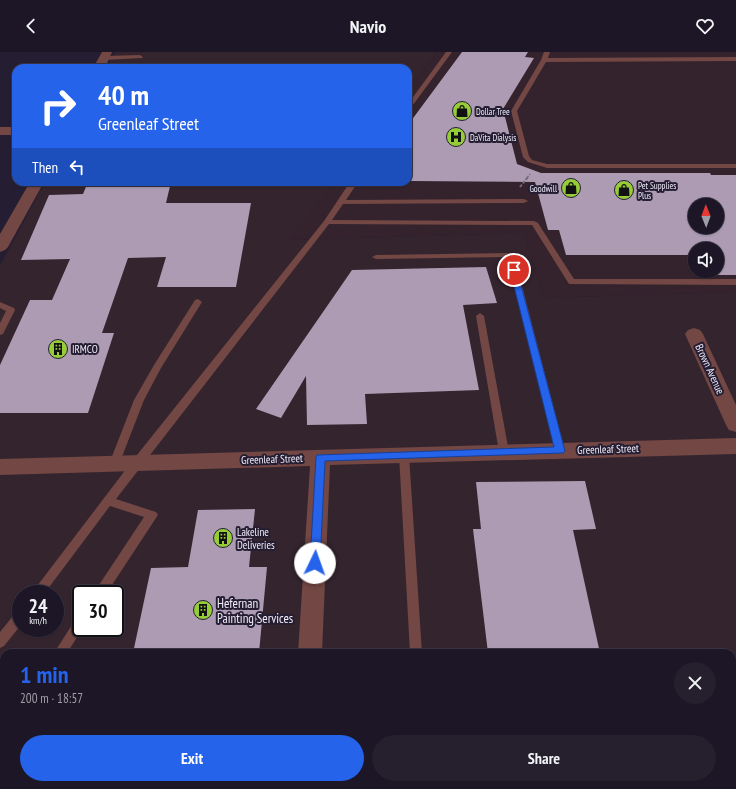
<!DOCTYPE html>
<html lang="en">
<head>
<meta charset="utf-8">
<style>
	:root { --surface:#1c1626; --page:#251f2e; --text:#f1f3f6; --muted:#a09fa7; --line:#3a3543; --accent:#2563eb }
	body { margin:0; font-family:"PT Sans Narrow",sans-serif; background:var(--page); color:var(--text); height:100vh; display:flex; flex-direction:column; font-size:15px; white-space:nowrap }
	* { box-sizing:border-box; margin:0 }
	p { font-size:13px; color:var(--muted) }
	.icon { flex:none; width:22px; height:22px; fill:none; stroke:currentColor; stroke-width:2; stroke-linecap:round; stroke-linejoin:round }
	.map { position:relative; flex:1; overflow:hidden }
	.drawer { position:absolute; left:0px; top:597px; width:736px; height:140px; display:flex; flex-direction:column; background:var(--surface); border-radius:12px 12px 0 0; box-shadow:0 1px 3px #0004,0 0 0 1px var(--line) }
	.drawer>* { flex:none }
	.hud { position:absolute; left:12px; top:12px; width:400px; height:122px; border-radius:12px; box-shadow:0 1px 3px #0004,0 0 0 1px var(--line); background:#2563eb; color:#fff; overflow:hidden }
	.needle { width:26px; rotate:359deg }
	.tools { position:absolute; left:688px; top:146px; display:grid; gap:8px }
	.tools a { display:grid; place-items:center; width:36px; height:36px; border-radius:50%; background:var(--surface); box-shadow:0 1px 3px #0004,0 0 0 1px var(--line); font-size:20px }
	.speed { position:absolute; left:12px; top:533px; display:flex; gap:8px; font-size:20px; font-weight:700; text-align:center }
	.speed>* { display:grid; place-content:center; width:52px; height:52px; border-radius:50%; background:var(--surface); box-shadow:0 1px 3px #0004,0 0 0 1px var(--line); line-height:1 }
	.speed small { font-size:10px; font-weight:400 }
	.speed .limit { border:2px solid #111; border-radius:6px; background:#fff; color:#111 }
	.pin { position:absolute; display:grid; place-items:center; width:34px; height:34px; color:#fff; margin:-17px; border:2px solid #fff; border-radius:50%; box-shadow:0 1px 4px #0007 }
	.me { position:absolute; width:44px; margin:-22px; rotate:3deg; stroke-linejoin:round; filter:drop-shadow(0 0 3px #0008) }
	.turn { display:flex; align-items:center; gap:14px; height:84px; padding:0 20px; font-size:18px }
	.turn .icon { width:52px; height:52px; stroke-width:2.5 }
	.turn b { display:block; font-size:28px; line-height:34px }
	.then { display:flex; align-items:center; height:38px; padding:0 20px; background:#0003; gap:8px; font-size:15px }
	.round { display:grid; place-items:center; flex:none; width:42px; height:42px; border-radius:21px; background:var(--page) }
	.headline { display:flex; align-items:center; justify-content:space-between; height:68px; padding:0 20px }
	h1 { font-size:24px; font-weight:800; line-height:30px; color:var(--accent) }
	.primary-button { display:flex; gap:8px; margin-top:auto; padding:8px 20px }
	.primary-button a { flex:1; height:46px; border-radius:24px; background:var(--accent); color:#fff; font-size:16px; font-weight:800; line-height:46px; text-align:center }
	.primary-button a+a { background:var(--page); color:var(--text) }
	header { display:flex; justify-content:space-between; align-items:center; height:52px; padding:0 20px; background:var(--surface); font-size:18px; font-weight:800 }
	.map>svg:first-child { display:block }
	.commercial { fill:#34232d; fill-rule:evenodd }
	.industrial { fill:#34242e; fill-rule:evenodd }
	.building { fill:#ac9bb3; fill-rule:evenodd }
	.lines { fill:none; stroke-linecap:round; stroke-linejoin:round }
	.path-far1 { stroke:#706b7c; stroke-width:1.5; stroke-dasharray:2.5 1.5; stroke-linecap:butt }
	.path { stroke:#706b7c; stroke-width:2; stroke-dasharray:3 1.5; stroke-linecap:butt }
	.lane { fill:#724744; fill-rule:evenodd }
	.street { fill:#724744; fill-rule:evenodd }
	.route { fill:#2563eb; stroke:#184099 }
	.labels { text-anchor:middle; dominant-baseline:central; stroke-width:4; stroke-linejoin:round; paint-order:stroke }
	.far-poi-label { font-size:9px; fill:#f1edfb; stroke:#251e32; text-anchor:start }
	.poi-label { font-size:11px; fill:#f1edfb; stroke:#251e32; text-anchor:start }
	.street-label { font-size:11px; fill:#f1edfb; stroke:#251e32 }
	.near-poi-label { font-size:13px; fill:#f1edfb; stroke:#251e32; text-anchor:start }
</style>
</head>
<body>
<header><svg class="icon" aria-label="back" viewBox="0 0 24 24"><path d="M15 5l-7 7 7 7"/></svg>Navio<svg class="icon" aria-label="heart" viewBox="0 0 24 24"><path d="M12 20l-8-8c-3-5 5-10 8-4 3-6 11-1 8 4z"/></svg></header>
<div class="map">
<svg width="736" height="737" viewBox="0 0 736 737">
	<rect width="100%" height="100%" fill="#251e32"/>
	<!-- commercial -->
	<path class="commercial" d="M437,0H736V240L543,246L524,181L288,188L334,130H408V37ZM695,153H717V175H695ZM695,197H717V219H695Z"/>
	<!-- industrial -->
	<path class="industrial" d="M115,0H437L408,37V16H106Z
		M45,130H334L289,188L524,181L543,246L736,240V737H0V214ZM21,542H55V576H21ZM81,542H115V576H81ZM4,601H732V733H4Z"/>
	<!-- building -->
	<path class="building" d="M462,0H528L525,5L534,6L503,57L517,112L541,121H710L711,123H736V223H703L701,219H717V197H695V206L694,203H566L559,178H548L535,130L409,129L408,73ZM695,153H717V175H695Z
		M88,130H171L166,151H251L236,235H157L166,205L128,206L102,281H114L88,361H0V313L30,248H52L70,207L21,208L49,143L83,142Z
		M486,215L497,251L463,253L479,338L365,342L367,372L307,373L306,324L281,366L256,357L352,218Z
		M585,429L596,477L573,478L600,601H488L473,477H481L476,430Z
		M255,457L249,515H267L259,601H133L151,516L188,515L198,458Z"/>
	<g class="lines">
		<!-- path-far1 -->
		<path class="path-far1" d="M527,126L530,122"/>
		<!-- path -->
		<path class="path" d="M520,135L528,125"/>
		<!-- lane -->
		<path class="lane" d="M446,0H452L410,57L408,58V52Z
			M544,0H550L548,6L736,5V9L546,10L517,59L529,104L532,108L547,112H736V116H547L528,110L523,105L511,59L541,8Z
			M140,3L143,5L142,6L104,8L101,6L104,4Z
			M350,130H358L346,148L524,147L528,149L524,151L343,152L332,168L534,169L538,171L574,227H736V233L569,232L532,173L329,172L116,447L156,460L158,463L106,542H93L144,465L110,454L44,542H31L133,408L324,169Z
			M510,201L514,203L565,399L564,402H556L555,399L507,205L376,207L372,205L376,203Z
			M198,247L202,250L161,316L144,348L118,415L114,416L110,415L109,412L134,348L154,313L195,248Z
			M0,250L14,256L15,258L3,282L0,283V271L6,259L0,256Z
			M480,261L484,264L509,400L508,403H500L499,400L476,264Z
			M404,399L408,400L409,403L422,601H410L399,403L400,400Z
			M21,557V573L4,594L0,596V580L17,559Z
			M81,563V576H83L67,601H54L77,565Z
			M4,677V695L0,697V679Z"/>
		<!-- street -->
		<path class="street" d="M102,0H112L105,16H93Z
			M0,75H16V83H0Z
			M30,130H44L8,195L5,198L0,200V182Z
			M694,276L700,278L703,282L736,353V380L729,378L726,373L685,282L688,278Z
			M736,386V402L330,413L322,601H298L310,414L0,423V407Z
			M289,733H317V737H289Z"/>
	</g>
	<!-- route -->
	<path class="route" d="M514,216L517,218L565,399L563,401L325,409L320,511L319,514L315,515L311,514L310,511L316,405L317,403L554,395L510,218Z"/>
	<!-- icons -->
	<defs>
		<symbol id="shop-disc" viewBox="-11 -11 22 22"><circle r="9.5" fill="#97cc39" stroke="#251e32"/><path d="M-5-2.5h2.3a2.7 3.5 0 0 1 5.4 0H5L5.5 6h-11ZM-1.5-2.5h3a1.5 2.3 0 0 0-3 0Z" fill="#111"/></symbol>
		<symbol id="hospital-disc" viewBox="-11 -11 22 22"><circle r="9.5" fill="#97cc39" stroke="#251e32"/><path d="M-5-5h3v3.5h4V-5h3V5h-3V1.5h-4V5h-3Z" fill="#111"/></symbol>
		<symbol id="building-disc" viewBox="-11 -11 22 22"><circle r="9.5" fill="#97cc39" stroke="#251e32"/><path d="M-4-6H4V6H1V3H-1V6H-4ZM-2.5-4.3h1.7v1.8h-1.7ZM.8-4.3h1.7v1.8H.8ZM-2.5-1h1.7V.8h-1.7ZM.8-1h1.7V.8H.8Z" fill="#111"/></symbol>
	</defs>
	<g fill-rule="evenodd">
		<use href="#shop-disc" x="451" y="48" width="22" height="22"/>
		<use href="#hospital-disc" x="445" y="74" width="22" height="22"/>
		<use href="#shop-disc" x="560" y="125" width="22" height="22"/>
		<use href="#shop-disc" x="613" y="127" width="22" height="22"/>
		<use href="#building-disc" x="47" y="286" width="22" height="22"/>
		<use href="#building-disc" x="212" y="475" width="22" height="22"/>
		<use href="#building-disc" x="192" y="547" width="22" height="22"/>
	</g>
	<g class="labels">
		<!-- far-poi labels -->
		<g class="far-poi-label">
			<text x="476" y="59">Dollar Tree</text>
			<text x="470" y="85">DaVita Dialysis</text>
			<text x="638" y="133">Pet Supplies<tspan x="638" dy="10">Plus</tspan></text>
			<text x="557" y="136" text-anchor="end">Goodwill</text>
		</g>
		<!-- poi labels -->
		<g class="poi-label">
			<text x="72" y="297">IRMCO</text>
			<text x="237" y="480">Lakeline<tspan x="237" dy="13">Deliveries</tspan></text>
		</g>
		<!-- street labels -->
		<g class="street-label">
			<text transform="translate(710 317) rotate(65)">Brown Avenue</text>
			<text transform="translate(608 397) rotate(-2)">Greenleaf Street</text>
			<text transform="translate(272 407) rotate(-2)">Greenleaf Street</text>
		</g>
		<!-- near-poi labels -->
		<g class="near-poi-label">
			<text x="217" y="551">Hefernan<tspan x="217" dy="15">Painting Services</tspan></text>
		</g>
	</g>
</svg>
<div class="tools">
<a><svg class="needle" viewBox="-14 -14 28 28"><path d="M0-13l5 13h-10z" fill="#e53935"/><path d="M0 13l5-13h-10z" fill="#a09fa7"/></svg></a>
<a><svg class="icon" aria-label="sound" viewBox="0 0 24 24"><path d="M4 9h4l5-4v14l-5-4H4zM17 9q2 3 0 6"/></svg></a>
</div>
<div class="speed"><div>24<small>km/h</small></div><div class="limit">30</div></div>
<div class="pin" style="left:514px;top:218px;background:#d93025"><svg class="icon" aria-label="arrive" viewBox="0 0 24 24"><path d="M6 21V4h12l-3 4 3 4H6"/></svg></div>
<svg class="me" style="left:315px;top:511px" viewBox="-20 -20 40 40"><circle r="19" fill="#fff"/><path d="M0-13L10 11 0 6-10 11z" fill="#2563eb"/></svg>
<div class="hud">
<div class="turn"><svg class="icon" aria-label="right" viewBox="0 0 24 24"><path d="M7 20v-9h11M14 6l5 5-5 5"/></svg><div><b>40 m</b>Greenleaf Street</div></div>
<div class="then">Then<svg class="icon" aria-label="left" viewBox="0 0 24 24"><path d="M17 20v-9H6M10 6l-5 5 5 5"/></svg></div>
</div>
<section class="drawer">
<div class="headline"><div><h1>1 min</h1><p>200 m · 18:57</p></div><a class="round"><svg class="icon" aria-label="close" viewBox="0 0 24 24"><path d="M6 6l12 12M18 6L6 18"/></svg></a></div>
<div class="primary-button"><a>Exit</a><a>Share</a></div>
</section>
</div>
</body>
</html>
